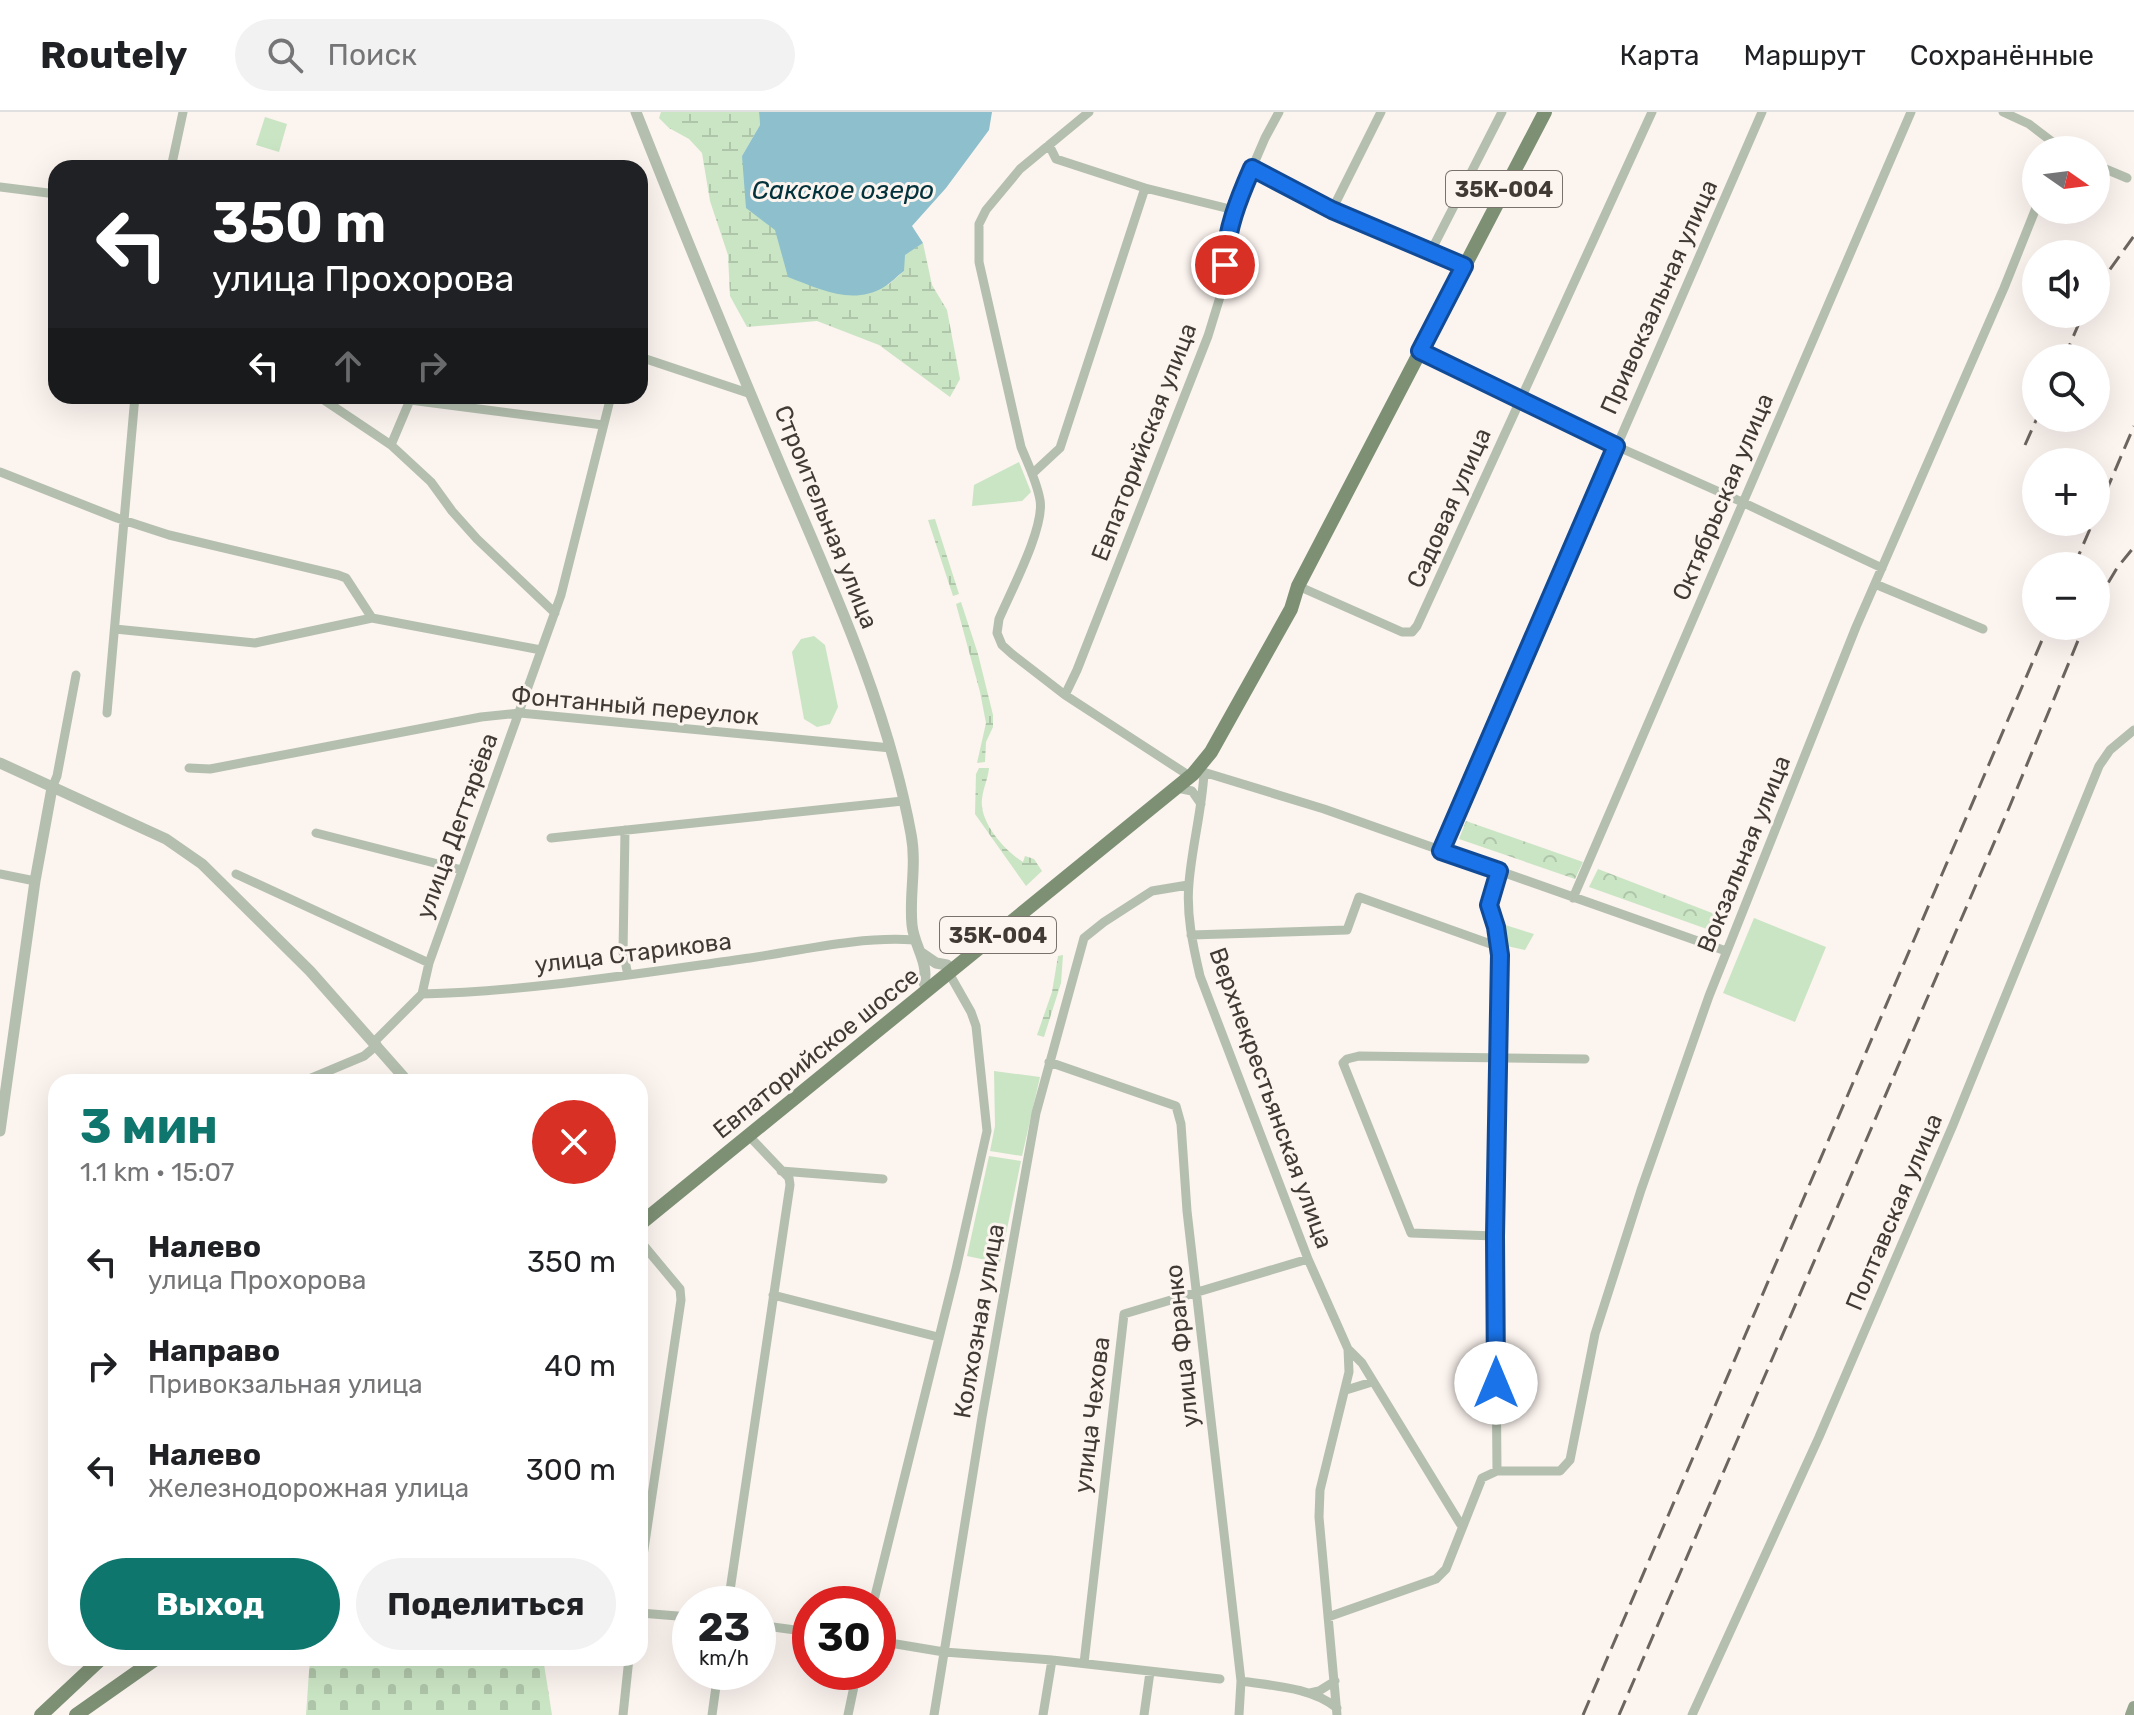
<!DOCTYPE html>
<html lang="ru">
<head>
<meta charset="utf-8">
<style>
	:root { --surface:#fff; --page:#f2f2f2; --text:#202124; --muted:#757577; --line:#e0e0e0; --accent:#0f766e }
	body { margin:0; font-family:Rubik,sans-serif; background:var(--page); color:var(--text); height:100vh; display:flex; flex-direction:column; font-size:30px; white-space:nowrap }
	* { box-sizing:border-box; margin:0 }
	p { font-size:26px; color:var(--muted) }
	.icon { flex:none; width:44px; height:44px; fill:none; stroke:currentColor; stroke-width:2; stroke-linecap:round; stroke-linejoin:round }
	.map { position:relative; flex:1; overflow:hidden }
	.sheet { position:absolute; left:48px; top:962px; width:600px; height:592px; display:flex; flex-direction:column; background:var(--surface); border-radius:24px; box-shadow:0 8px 32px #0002 }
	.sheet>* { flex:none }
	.top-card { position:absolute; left:48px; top:48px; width:600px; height:244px; border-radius:24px; box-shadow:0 8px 32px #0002; background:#202124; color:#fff; overflow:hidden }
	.needle { width:52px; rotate:104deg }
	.buttons { position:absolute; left:2022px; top:24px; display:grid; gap:16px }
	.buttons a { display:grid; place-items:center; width:88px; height:88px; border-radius:50%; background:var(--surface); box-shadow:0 8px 32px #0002; font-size:40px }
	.speed { position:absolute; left:672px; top:1474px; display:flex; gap:16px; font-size:40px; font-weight:700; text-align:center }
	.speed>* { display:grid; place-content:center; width:104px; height:104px; border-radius:50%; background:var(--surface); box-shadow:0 8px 32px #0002; line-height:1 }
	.speed small { font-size:20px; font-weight:400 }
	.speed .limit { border:12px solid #d22; background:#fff; color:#111 }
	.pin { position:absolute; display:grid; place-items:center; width:68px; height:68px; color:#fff; margin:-34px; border:4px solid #fff; border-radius:50%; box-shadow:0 2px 8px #0007 }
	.me { position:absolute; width:88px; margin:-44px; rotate:0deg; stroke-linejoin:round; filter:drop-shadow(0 0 6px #0008) }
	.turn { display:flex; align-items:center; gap:28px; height:168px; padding:0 32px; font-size:36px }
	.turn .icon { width:104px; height:104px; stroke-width:2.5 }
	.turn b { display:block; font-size:56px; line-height:68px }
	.lanes { display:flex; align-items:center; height:76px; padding:0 32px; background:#0003; justify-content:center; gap:40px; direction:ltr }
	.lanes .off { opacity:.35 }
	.round { display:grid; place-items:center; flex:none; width:84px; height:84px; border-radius:42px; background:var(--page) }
	.headline { display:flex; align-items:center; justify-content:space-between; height:136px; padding:0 32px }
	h1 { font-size:48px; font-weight:700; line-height:60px; color:var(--accent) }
	.cta { display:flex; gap:16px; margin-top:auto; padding:16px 32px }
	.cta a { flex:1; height:92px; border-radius:48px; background:var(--accent); color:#fff; font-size:32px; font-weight:700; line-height:92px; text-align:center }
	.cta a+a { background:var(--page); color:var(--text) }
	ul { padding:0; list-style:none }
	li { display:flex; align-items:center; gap:24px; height:104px; padding:0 32px }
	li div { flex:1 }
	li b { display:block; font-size:30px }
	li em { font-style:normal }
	header { display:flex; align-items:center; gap:48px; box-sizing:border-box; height:112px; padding:0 40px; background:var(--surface); border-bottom:2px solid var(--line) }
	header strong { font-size:38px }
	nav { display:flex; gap:44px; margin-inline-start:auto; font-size:28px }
	.search { width:560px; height:72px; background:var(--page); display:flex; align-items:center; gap:20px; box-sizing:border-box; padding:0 28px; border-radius:44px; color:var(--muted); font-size:30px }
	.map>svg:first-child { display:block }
	.forest { fill:url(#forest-crowns) }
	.wetland { fill:url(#wetland-marsh) }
	.cemetery { fill:url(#cemetery-stones) }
	.park { fill:#cae5c4 }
	.water { fill:#8dbfcc }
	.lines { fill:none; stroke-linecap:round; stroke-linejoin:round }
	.minor { stroke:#b4bfaf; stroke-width:9 }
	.tertiary { stroke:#b4bfaf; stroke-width:11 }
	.secondary { stroke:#94a48d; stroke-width:12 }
	.primary { stroke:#7d9074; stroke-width:14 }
	.rail { stroke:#6c645f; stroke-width:3; stroke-dasharray:16 8; stroke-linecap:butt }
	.route-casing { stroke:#114b97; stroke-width:20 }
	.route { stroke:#1a73e8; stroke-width:14 }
	.labels { text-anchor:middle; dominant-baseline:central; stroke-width:6; stroke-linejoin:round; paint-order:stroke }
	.shield { fill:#fcf4ef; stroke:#79716c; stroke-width:2 }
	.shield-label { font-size:22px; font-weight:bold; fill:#413934 }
	.street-label { font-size:24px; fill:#413934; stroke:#fcf4ef }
	.water-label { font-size:26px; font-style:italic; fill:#02323c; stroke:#fcf4ef }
</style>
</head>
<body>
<header>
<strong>Routely</strong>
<div class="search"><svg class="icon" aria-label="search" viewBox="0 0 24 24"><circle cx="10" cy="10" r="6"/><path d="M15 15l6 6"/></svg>Поиск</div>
<nav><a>Карта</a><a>Маршрут</a><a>Сохранённые</a></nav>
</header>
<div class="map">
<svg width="2134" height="1603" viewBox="0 0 2134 1603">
	<defs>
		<pattern id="forest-crowns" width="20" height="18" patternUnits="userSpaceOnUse" patternTransform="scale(2)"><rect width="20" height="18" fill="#cae5c4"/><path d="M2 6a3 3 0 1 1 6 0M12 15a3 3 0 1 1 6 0" fill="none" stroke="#afc5a9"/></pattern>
		<pattern id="wetland-marsh" width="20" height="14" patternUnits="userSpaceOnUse" patternTransform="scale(2)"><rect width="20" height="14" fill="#cae5c4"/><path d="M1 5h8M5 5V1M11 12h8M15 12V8" fill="none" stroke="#afc5a9"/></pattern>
		<pattern id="cemetery-stones" width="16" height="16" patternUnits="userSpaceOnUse" patternTransform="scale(2)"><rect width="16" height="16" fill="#cae5c4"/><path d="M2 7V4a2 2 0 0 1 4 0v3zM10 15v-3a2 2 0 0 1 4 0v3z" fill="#afc5a9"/></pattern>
	</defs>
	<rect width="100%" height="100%" fill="#fcf4ef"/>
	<!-- forest -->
	<path class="forest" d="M1466,709L1583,750L1575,767L1459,727Z
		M1598,757L1725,806L1718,821L1589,775Z"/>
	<!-- wetland -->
	<path class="wetland" d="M661,0H759L760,13L742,44L888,173L904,159V143L923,131L932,173L947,198L960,267L950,285L879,233L817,209L747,215L730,184L728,143L710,89L702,41L689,27L669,16L659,6Z
		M935,407L959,482L953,484L928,408Z
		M961,490L978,542L993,603V615L986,630L985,650L977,651L986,611L980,580L956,492Z
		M979,656H989C988,667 983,676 982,687C979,710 1005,739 1023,750L1025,744L1034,747L1042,759L1026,774L975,702L976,662Z
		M1063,843L1061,871L1044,925L1037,923L1052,880L1058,844Z"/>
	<!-- cemetery -->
	<path class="cemetery" d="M310,1546H543L552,1603H306Z"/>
	<!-- park -->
	<path class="park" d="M265,5L287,12L279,40L256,33Z
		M1019,350L1031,380L1022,389L972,394L974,373Z
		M814,524L825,533L838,595L830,612L817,615L804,607L792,540L801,527Z
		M1754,806L1826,835L1795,910L1723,881Z
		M1502,812L1534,822L1525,838L1502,833Z
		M994,959L1040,965L1022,1044L990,1039L995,1014Z
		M989,1044L1021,1049L1000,1151L967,1144Z"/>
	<!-- water -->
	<path class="water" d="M759,0H992L989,18L946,76L912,114L923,131L905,143L904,159C897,164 891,171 884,175C852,194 820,177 788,165L775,118L746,96L742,44L760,13Z"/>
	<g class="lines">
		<!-- minor -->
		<path class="minor" d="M1089,0L1020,57L986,98L979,112V150L1021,335C1028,352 1037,370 1040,388C1045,415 1011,479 999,507L997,521L1002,533L1012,542L1065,583L1185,661
			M2003,0L2029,12L2063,38
			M1049,33L1056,47L1145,76L1234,98
			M2096,53L2127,66
			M171,56L183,0
			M1252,56L1332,98L1464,154
			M0,75L56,82
			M1332,98L1381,0
			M1431,139L1502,0
			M1420,239L1616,334L1742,390L1882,456
			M640,245L751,282
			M318,284L391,333L431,370L452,399L477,427L555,501
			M391,333L410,288L603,313
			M0,360L117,406L169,423L338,463L346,466L372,506
			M1032,362L1060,336L1145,76
			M1875,472L1983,517
			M1298,474L1402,520H1412L1417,514L1652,0
			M115,517L255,531L372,506L541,538
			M1065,583L1077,558L1208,224L1224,172L1226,135L1234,98L1265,26L1279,0
			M107,601L135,284
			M189,656L210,657L481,605L520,601L891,636
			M1200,659L1324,697L1726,839
			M1204,661C1202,698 1192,734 1189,771C1186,802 1193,834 1200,864L1308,1147L1348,1237L1349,1260L1320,1378L1319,1405L1337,1603
			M52,676L57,664L76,563
			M1177,676L1192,679L1201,692
			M625,718L623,840L628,863
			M316,721L462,758
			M551,726L903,689
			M1441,739L1762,0
			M0,762L35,769
			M236,762L429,851
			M1573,786L1911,0
			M1191,823L1347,818L1359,785L1499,835
			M422,882L429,851L561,483L611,284
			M374,930L422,882C532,879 642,861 750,846C802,838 863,824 914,828
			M1049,950L1176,994L1181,1012L1187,1099L1241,1569L1239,1603
			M302,970L364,944L377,933
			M781,1059L883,1067
			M1495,1124L1411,1121L1343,951L1347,947L1359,944L1585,947
			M640,1129L680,1177L681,1188L640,1464
			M773,1183L938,1225
			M1348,1237L1362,1251L1461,1413
			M1346,1278L1372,1270
			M1497,1359L1495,1124L1500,843L1496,815L1489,793L1499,759
			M728,1492L790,1073L789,1066L748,1023
			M873,1492L956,1157L987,1019L976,914L971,900L950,863
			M640,1501L690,1505
			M1328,1505L1436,1467L1446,1457L1482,1366L1497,1359H1560L1570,1348L1595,1222L1641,1078L1709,884L1856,515L2004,176L2036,96
			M758,1513L810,1520
			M878,1529L944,1540L1052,1548L1220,1567
			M1084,1551L1124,1202L1308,1147
			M1241,1569C1272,1574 1311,1575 1337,1596
			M1310,1581L1319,1579L1335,1569
			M623,1603L629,1546
			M712,1603L718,1560
			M848,1603L857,1560
			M934,1603L982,1305L1036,1001L1084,826L1104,810L1152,779L1188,773
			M1043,1603L1052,1548
			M1144,1603L1150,1560
			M1692,1603L1819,1325L1953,1013L2099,654L2110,638L2134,618"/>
		<!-- tertiary -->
		<path class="tertiary" d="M636,0C684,122 734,243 785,364C835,480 888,597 911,722C917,753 909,783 912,813C914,834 929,850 924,871
			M0,651L166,727L202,752L310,859L408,970
			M920,840L936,851L947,853
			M0,1019L35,769L52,676"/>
		<!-- secondary -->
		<path class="secondary" d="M2131,1603L2134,1595"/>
		<!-- primary -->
		<path class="primary" d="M640,1112L1193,662L1211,640L1291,497L1298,474L1545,0
			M41,1603L102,1546
			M76,1603L157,1546"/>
		<!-- rail -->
		<path class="rail" d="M2096,177L2134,124
			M2064,246L2083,202
			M2025,333L2037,306
			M2096,403L2134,314
			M2074,454L2093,410
			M2096,491L2117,456L2134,435
			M1583,1603L2048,514
			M1619,1603L2009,696L2084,514"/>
	</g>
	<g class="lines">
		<defs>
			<path id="route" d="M1225,153C1226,118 1238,88 1252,56L1332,98L1464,154L1420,239L1616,334L1441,739L1499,759L1489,793L1496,815L1500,843L1495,1124L1496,1271"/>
		</defs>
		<!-- route casing -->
		<use href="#route" class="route-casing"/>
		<!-- route -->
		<use href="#route" class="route"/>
	</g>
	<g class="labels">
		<!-- shield labels -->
		<g class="shield">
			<rect x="1446" y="59" width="116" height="36" rx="6"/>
			<rect x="940" y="805" width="116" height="36" rx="6"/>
		</g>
		<g class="shield-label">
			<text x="1504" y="77">35К-004</text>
			<text x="998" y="823">35К-004</text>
		</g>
		<!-- street labels -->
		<g class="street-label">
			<text transform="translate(1659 185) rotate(-66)">Привокзальная улица</text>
			<text transform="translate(1144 330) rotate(-69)">Евпаторийская улица</text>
			<text transform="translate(1723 385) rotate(-67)">Октябрьская улица</text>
			<text transform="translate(1449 396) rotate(-66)">Садовая улица</text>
			<text transform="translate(826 405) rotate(68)">Строительная улица</text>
			<text transform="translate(635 594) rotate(5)">Фонтанный переулок</text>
			<text transform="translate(457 714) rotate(-70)">улица Дегтярёва</text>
			<text transform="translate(1744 742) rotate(-68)">Вокзальная улица</text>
			<text transform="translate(633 841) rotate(-7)">улица Старикова</text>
			<text transform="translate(816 941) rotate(-39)">Евпаторийское шоссе</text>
			<text transform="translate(1271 986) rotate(70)">Верхнекрестьянская улица</text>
			<text transform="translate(1894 1100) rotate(-67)">Полтавская улица</text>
			<text transform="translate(979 1209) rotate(-80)">Колхозная улица</text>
			<text transform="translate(1182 1234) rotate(-96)">улица Франко</text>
			<text transform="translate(1092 1303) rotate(-83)">улица Чехова</text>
		</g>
		<!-- water labels -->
		<g class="water-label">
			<text x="843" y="78">Сакское озеро</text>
		</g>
	</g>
</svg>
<div class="buttons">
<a><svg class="needle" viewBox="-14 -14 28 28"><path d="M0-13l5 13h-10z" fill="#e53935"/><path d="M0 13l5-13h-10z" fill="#757577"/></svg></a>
<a><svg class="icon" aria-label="sound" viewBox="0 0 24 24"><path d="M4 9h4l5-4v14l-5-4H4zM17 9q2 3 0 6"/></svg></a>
<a><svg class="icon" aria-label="search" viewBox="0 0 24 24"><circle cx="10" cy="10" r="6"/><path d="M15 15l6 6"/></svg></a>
<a>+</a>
<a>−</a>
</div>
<div class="speed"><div>23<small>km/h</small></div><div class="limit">30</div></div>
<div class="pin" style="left:1225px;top:153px;background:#d93025"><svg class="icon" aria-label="arrive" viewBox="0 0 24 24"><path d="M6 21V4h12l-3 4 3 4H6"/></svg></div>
<svg class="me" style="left:1496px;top:1271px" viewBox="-20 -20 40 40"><circle r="19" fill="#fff"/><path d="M0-13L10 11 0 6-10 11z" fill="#1a73e8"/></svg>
<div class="top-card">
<div class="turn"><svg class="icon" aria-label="left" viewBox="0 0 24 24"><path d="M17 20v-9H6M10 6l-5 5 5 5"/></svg><div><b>350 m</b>улица Прохорова</div></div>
<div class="lanes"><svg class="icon" aria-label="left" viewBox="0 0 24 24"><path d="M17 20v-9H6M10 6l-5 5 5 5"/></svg><svg class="icon off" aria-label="ahead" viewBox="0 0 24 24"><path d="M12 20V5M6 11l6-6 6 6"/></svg><svg class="icon off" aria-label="right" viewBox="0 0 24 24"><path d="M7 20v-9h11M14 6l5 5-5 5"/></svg></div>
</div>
<section class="sheet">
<div class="headline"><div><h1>3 мин</h1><p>1.1 km · 15:07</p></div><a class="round" style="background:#d93025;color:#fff"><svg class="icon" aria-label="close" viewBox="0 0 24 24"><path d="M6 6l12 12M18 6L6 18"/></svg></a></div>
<ul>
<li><svg class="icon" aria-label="left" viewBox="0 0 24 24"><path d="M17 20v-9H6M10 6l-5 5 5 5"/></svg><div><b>Налево</b><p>улица Прохорова</p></div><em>350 m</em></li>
<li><svg class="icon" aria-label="right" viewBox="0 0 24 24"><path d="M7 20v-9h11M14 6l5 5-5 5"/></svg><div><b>Направо</b><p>Привокзальная улица</p></div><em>40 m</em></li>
<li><svg class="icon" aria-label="left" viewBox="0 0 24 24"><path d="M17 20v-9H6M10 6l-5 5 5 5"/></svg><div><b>Налево</b><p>Железнодорожная улица</p></div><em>300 m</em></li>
</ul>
<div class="cta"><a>Выход</a><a>Поделиться</a></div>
</section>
</div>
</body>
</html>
